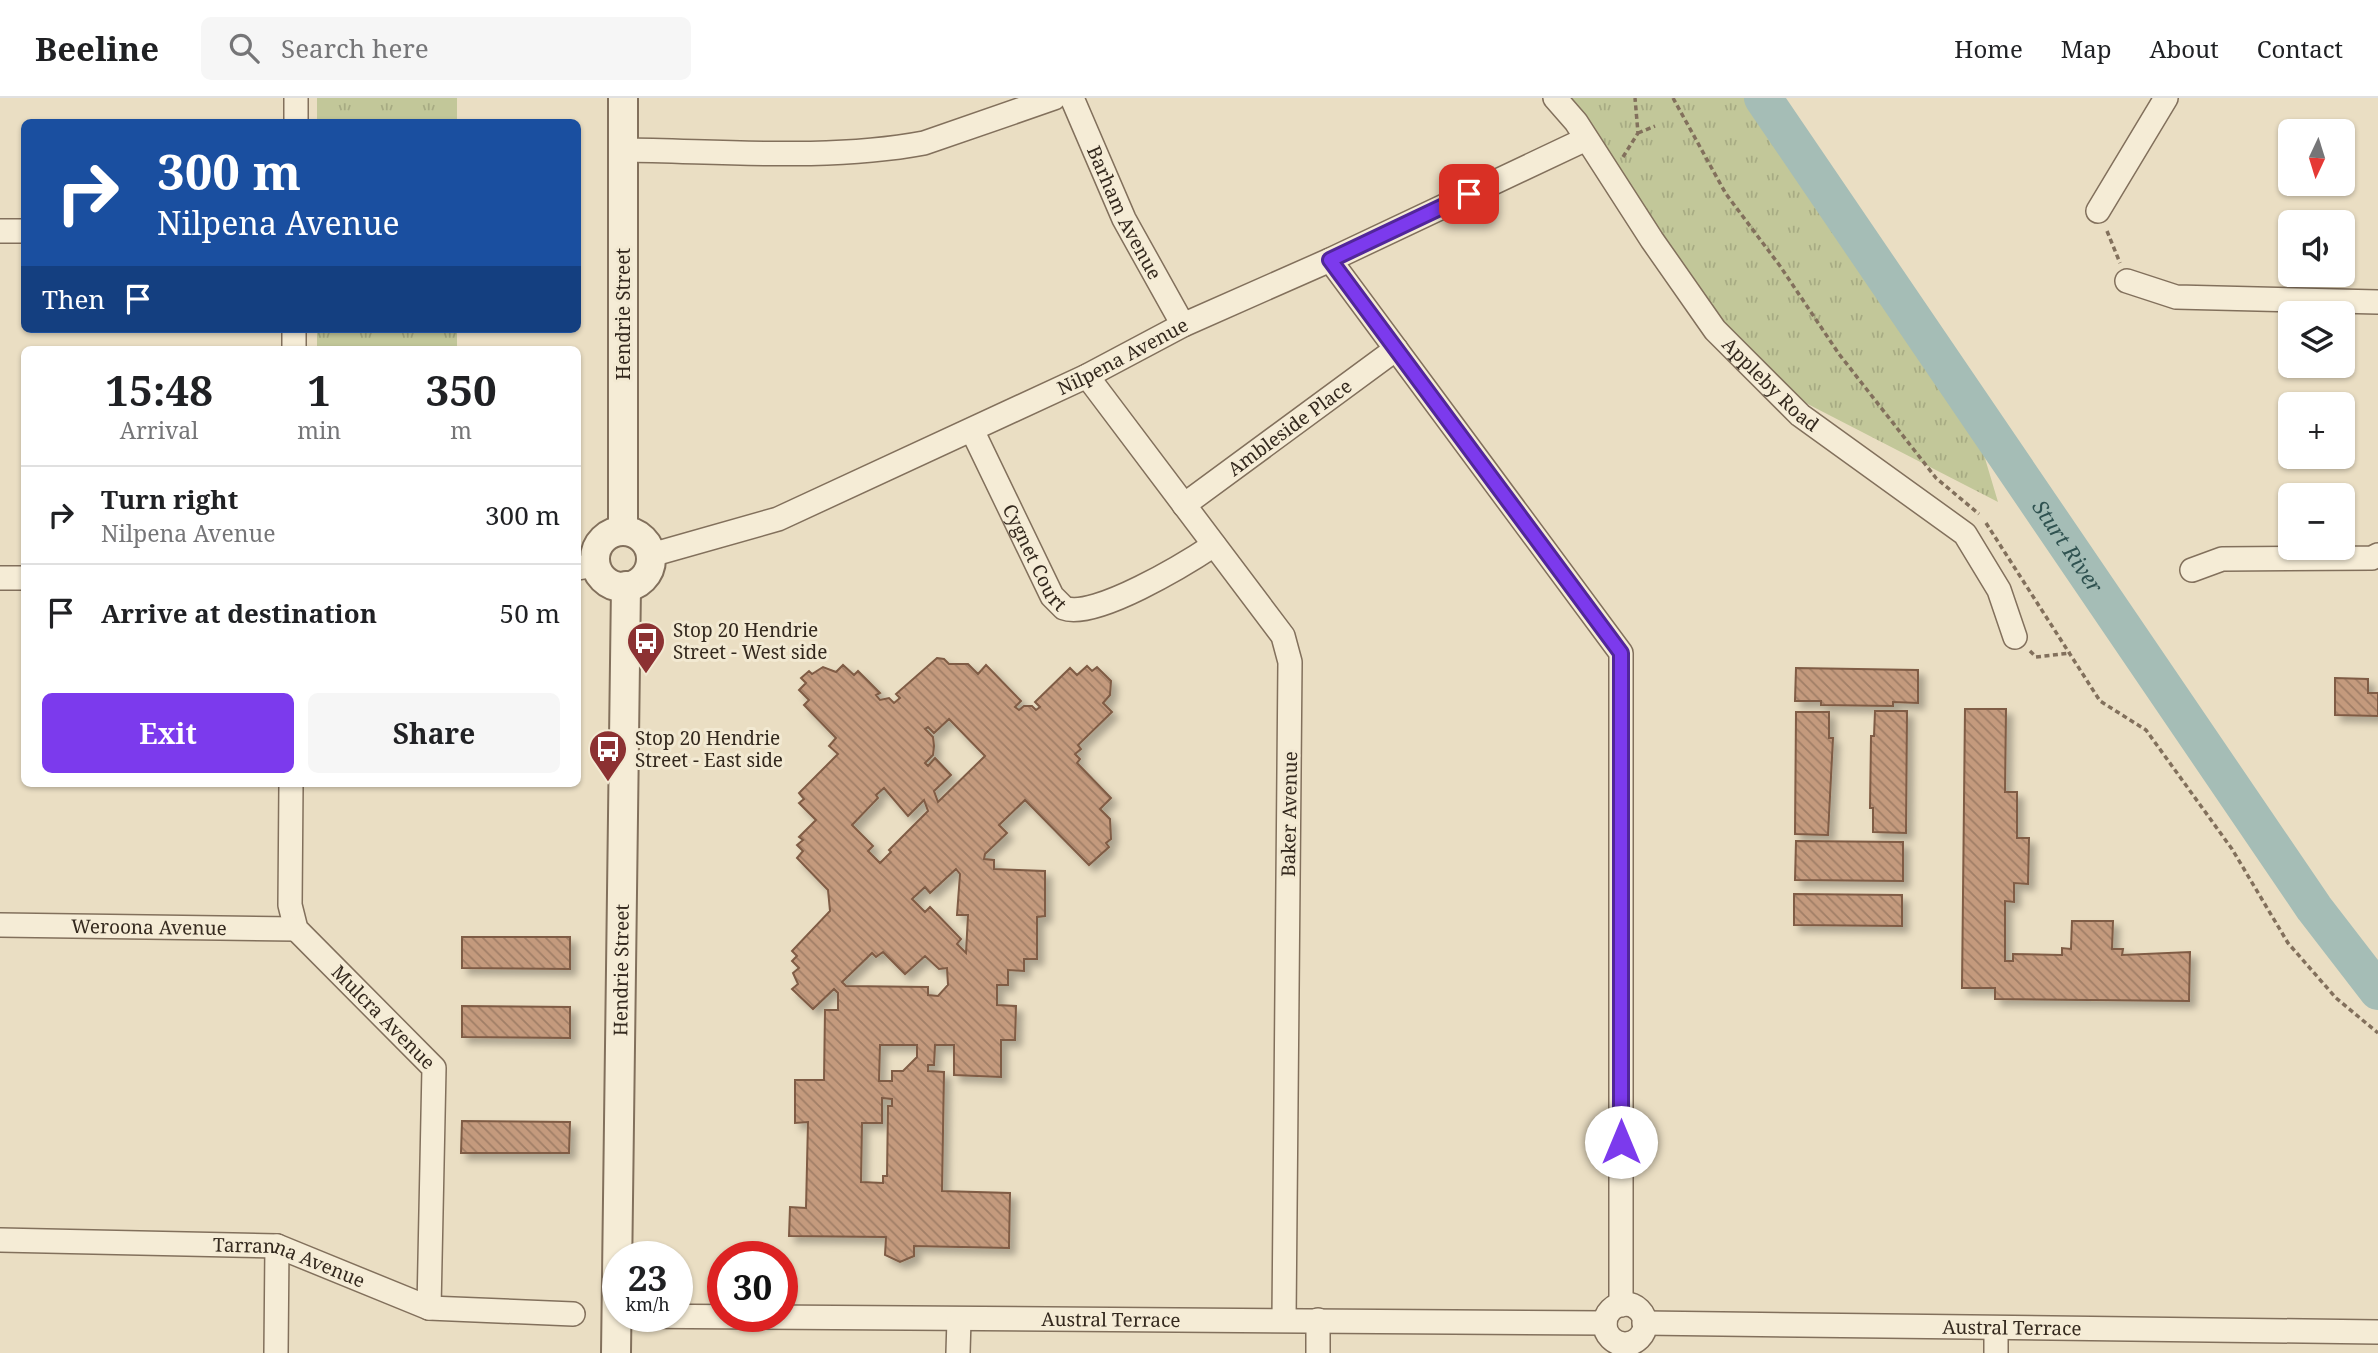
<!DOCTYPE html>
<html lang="en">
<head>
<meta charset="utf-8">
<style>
	:root { --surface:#fff; --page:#f6f6f6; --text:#202124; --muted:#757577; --line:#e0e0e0; --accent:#7c3aed }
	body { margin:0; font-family:"Noto Serif",serif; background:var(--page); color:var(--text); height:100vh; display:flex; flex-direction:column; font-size:26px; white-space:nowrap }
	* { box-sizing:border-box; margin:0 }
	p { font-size:23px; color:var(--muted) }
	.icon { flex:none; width:38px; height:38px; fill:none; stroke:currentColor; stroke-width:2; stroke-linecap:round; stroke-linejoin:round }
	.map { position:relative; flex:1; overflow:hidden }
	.details { position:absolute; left:21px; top:248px; width:560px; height:441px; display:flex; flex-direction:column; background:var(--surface); border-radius:10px; box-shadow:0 2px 5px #0004 }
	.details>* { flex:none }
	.guide { position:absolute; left:21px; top:21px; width:560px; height:214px; border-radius:10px; box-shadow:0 2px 5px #0004; background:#1a4fa0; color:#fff; overflow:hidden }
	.needle { width:46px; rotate:184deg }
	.buttons { position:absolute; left:2278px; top:21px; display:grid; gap:14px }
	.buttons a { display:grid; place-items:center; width:77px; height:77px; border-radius:10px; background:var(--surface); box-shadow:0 2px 5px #0004; font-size:35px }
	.speed { position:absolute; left:602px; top:1143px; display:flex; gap:14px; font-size:35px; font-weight:700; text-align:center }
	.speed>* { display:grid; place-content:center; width:91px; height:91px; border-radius:50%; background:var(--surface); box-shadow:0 2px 5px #0004; line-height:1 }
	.speed small { font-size:18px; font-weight:400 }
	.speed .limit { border:10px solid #d22; background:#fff; color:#111 }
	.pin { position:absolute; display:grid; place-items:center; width:60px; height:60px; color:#fff; margin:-30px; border-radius:14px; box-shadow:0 4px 10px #0006 }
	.me { position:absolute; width:77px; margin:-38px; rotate:0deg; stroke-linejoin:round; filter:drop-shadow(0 0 5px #0008) }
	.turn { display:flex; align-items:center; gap:24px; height:147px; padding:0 21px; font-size:32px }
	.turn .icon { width:91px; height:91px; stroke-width:2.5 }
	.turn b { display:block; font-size:49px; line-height:60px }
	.then { display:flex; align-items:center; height:66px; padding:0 21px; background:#0003; gap:14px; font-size:26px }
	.eta { display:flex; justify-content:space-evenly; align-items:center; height:119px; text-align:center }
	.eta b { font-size:42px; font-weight:700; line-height:49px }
	.cta { display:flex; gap:14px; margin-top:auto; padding:14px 21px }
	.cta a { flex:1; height:80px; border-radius:10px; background:var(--accent); color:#fff; font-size:28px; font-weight:700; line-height:80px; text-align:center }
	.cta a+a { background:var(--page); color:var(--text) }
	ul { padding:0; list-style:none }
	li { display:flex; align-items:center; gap:21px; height:98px; padding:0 21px; border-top:2px solid var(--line) }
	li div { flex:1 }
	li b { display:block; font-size:26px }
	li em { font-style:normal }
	header { display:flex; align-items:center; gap:42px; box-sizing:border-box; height:98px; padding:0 35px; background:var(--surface); border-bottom:2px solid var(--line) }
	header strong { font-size:33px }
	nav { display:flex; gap:38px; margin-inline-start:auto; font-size:24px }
	.search { width:490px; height:63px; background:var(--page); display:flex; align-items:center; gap:18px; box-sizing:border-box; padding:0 24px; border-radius:10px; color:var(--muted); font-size:26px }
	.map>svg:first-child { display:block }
	.grass { fill:url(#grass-tufts) }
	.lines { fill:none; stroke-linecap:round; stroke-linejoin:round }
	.river { stroke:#a5bdb6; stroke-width:38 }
	.building { fill:url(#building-back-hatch); stroke:#7f5b44; stroke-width:2; fill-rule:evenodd; filter:url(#shadow) }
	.minor-casing { stroke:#82705c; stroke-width:26 }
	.tertiary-casing { stroke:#82705c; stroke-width:32 }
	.path { stroke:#82705c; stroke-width:3.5; stroke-dasharray:5 3.5; stroke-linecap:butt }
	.minor { stroke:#f5ecd6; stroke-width:23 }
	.tertiary { stroke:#f5ecd6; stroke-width:28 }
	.route-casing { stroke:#51269a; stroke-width:18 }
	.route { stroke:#7c3aed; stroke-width:12 }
	.labels { text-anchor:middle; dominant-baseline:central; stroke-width:6; stroke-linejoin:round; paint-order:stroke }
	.street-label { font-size:19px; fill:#34291e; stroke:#f2e9d2 }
	.poi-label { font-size:19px; fill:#34291e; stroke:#f2e9d2; text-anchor:start }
	.water-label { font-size:21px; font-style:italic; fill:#2f5250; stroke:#f2e9d2 }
</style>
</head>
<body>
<header>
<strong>Beeline</strong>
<div class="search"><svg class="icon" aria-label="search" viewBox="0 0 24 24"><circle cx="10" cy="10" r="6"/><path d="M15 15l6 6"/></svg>Search here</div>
<nav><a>Home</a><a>Map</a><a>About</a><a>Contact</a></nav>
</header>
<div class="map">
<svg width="2378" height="1255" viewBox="0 0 2378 1255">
	<defs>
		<pattern id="grass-tufts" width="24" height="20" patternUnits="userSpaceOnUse" patternTransform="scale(1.75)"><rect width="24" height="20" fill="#c2c799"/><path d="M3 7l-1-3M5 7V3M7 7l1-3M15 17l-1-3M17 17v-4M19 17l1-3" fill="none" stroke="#a7ab83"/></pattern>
		<pattern id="building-back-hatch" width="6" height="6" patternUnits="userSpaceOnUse" patternTransform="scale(1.75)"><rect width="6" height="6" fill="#c49a7d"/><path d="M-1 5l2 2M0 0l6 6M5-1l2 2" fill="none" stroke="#a07e66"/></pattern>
		<filter id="shadow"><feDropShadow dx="6" dy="6" stdDeviation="3.5" flood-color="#0004"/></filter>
	</defs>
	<rect width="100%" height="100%" fill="#eadec3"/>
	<!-- grass -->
	<path class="grass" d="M317,0H457V24H317Z
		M1556,0H1763L1967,300L1998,404L1769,286Z
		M317,231H457V252H317Z"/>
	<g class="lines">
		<!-- river -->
		<path class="river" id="s1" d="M1763,0L2314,810L2378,893"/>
	</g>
	<!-- building -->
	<path class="building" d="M937,560L944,561L949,566H968L978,576L986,567L1021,603L1015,609L1019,612L1024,608H1032L1036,612L1040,609L1035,604L1070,570L1077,577L1087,568L1092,573L1097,569L1111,583L1110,597L1103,605L1112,614L1078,647L1081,651L1075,656L1080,661L1077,665L1111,700L1100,711L1110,721L1111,741L1106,745L1109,749L1089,767L1025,702L999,727L1007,735L985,756L984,761L994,762V771L1045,773V818L1037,819V861H1024V873L1008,872V887H997V907L1016,908L1015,942H1001V979L954,977V947H935L934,967H928V973L944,974L942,1093L1010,1095L1009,1150L914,1148V1158L900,1164L885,1157L886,1139L789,1138L790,1109L806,1110L808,1024L795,1025V982H824L825,912H838V895L834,891L813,911L792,891L798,886L793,875L799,870L792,863L797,858L792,853L830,813L828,792L797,760L803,753L797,747L803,742L799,739L816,722L799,705L804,701L799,695L838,656L829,648L836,640L804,607L809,602L799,592L806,585L801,580L809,573L812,576L823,569L836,574L843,567L854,577L858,573L880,595L876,597L880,602L889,600L894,605L900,600L896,596ZM949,621L985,658L938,704L934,693L951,677L935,660L928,668L925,665L933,657L934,648L933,639L925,631L928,629L934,635ZM884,690L908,718L924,702L928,713L889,752L891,754L880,765L868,753L873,748L852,727L878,700L876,697ZM956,771L960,776L957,817H968L966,855L957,846L961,841L930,809L925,814L912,801L925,789L930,795ZM883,854L905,876L925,858L939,871L947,870L948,887L938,898L928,897V889L846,888L842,884L872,855L876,859ZM880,947H917V959L903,973H892V983H879ZM882,1000L892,1001V1008H888L887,1078H883V1085L861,1084L862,1025H882Z
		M1796,570L1918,572V605L1893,604V608L1821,607V603H1795Z
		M2335,580L2368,581V595H2378V618L2335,617Z
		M1965,611H2006L2005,694H2017V740H2029L2028,786L2014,785V804L2005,803V863H2013V856L2062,857V850L2071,851L2072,823H2113L2112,851H2123L2122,857L2190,854L2189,903L1995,901V890H1962Z
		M1875,613H1907L1906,735L1873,734V710H1870L1871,638H1874Z
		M1796,614H1829V640H1833L1828,737L1795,736Z
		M1796,743L1903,744V783L1795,782Z
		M1794,796L1902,797V828L1794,827Z
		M462,839H570V871L462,870Z
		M462,908L570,909V940L462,939Z
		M462,1023L570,1024L569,1055H461Z"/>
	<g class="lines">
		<defs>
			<g id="minor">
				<path id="s2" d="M1072,0L1124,121L1183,227"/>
				<path id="s3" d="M1555,0L1576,24L1652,142L1715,232L1800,317L1965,436L1999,492L2015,539"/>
				<path d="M296,24V0"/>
				<path d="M623,52C721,53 828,63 924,45L1054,0"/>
				<path d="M2098,113L2166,0"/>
				<path d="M0,133H24"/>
				<path d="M1330,162L1621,555V1207"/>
				<path d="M2127,183L2176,199L2378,204"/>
				<path d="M294,252V231"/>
				<path d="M1087,278L1283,538L1290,564L1284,1221"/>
				<path id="s4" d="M972,332L1052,498L1064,510C1094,522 1187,465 1214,447"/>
				<path id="s5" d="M1184,407L1396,251"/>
				<path id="s6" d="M651,457L778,421L1087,278L1183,227L1330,162L1586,41"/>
				<path d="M578,470L596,467"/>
				<path d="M2192,472L2222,461L2372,460L2378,457"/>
				<path d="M0,480H24"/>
				<path id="s7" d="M291,686L290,807L296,831L434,970L429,1210"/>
				<path id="s8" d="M0,827L296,831"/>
				<path id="s9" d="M0,1142L277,1148L429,1210L573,1216"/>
				<circle cx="1625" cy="1226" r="20"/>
				<path id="s10" d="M617,1218L1605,1225"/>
				<path id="s11" d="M1644,1225L2378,1234"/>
				<path d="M276,1255L277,1148"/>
				<path d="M958,1255L959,1221"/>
				<path d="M1318,1255V1222"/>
				<path d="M1996,1255V1231"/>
			</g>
			<g id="tertiary">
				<path d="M623,0V433"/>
				<circle cx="623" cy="461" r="28"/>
				<path id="s12" d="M616,1255L626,488"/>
			</g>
		</defs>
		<!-- minor casing -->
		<use href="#minor" class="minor-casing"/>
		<!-- tertiary casing -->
		<use href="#tertiary" class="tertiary-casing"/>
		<!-- path -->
		<path class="path" d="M1673,0L1726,96L1780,168L1839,256L1936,380L1979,416
			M1638,35L1655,28
			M1623,59L1638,35L1635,0
			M2107,133L2120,165
			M1986,425L2100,603L2146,632L2232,751L2288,845L2336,900L2378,935
			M2030,553L2036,559L2071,555"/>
		<!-- minor -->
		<use href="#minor" class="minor"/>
		<!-- tertiary -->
		<use href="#tertiary" class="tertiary"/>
	</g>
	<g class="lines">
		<defs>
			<path id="route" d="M1469,96L1330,162L1621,555V1044"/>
		</defs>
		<!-- route casing -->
		<use href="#route" class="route-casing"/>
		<!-- route -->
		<use href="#route" class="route"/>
	</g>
	<!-- icons -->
	<defs>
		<symbol id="bus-pin" viewBox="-11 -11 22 30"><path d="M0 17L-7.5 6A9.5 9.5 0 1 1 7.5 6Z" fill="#8c3132" stroke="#f2e9d2"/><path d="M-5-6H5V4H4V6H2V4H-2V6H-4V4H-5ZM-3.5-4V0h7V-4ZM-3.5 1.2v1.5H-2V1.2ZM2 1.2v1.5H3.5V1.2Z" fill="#fff"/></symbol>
	</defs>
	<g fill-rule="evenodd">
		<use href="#bus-pin" x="624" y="521" width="44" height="60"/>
		<use href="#bus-pin" x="586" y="629" width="44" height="60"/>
	</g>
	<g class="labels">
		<!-- street labels -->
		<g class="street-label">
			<text stroke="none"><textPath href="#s2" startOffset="126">Barham Avenue</textPath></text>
			<text transform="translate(623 216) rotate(-90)">Hendrie Street</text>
			<text stroke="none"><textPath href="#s6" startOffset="513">Nilpena Avenue</textPath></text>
			<text stroke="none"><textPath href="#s3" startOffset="360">Appleby Road</textPath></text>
			<text stroke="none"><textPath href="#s5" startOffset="131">Ambleside Place</textPath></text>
			<text stroke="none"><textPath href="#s4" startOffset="142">Cygnet Court</textPath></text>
			<text transform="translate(1289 716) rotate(-89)">Baker Avenue</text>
			<text stroke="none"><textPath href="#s8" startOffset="149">Weroona Avenue</textPath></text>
			<text stroke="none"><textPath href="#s12" startOffset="383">Hendrie Street</textPath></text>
			<text stroke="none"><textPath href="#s7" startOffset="270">Mulcra Avenue</textPath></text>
			<text stroke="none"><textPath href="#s9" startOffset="292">Tarranna Avenue</textPath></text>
			<text stroke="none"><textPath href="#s10" startOffset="494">Austral Terrace</textPath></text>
			<text stroke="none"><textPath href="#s11" startOffset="368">Austral Terrace</textPath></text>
		</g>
		<!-- poi labels -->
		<g class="poi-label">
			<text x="673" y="532">Stop 20 Hendrie<tspan x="673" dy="22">Street - West side</tspan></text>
			<text x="635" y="640">Stop 20 Hendrie<tspan x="635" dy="22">Street - East side</tspan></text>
		</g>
		<!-- water labels -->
		<g class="water-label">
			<text stroke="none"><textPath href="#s1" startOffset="542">Sturt River</textPath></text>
		</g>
	</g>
</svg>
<div class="buttons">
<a><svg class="needle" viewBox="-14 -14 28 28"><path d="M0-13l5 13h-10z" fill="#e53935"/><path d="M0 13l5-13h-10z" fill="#757577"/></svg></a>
<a><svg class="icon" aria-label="sound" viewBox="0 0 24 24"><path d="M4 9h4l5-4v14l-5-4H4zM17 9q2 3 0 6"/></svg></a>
<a><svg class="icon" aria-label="layers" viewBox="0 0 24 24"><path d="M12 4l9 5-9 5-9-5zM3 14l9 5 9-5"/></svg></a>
<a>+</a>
<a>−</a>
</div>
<div class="speed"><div>23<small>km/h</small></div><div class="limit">30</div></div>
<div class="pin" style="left:1469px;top:96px;background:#d93025"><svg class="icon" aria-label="arrive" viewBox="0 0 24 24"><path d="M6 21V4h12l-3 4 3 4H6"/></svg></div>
<svg class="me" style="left:1621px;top:1044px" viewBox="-20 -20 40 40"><circle r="19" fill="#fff"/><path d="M0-13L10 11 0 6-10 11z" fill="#7c3aed"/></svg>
<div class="guide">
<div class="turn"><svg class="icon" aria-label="right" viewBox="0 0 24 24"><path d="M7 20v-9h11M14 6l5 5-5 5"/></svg><div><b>300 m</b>Nilpena Avenue</div></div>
<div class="then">Then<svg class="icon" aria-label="arrive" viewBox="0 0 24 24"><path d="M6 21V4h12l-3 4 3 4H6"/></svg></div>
</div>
<section class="details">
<div class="eta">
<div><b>15:48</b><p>Arrival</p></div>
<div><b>1</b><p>min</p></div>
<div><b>350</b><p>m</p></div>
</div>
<ul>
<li><svg class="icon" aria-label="right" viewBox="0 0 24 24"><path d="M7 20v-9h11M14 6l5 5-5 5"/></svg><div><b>Turn right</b><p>Nilpena Avenue</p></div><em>300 m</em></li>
<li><svg class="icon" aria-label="arrive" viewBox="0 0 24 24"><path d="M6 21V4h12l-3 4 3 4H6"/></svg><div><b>Arrive at destination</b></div><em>50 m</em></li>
</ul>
<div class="cta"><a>Exit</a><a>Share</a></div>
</section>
</div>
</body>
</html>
